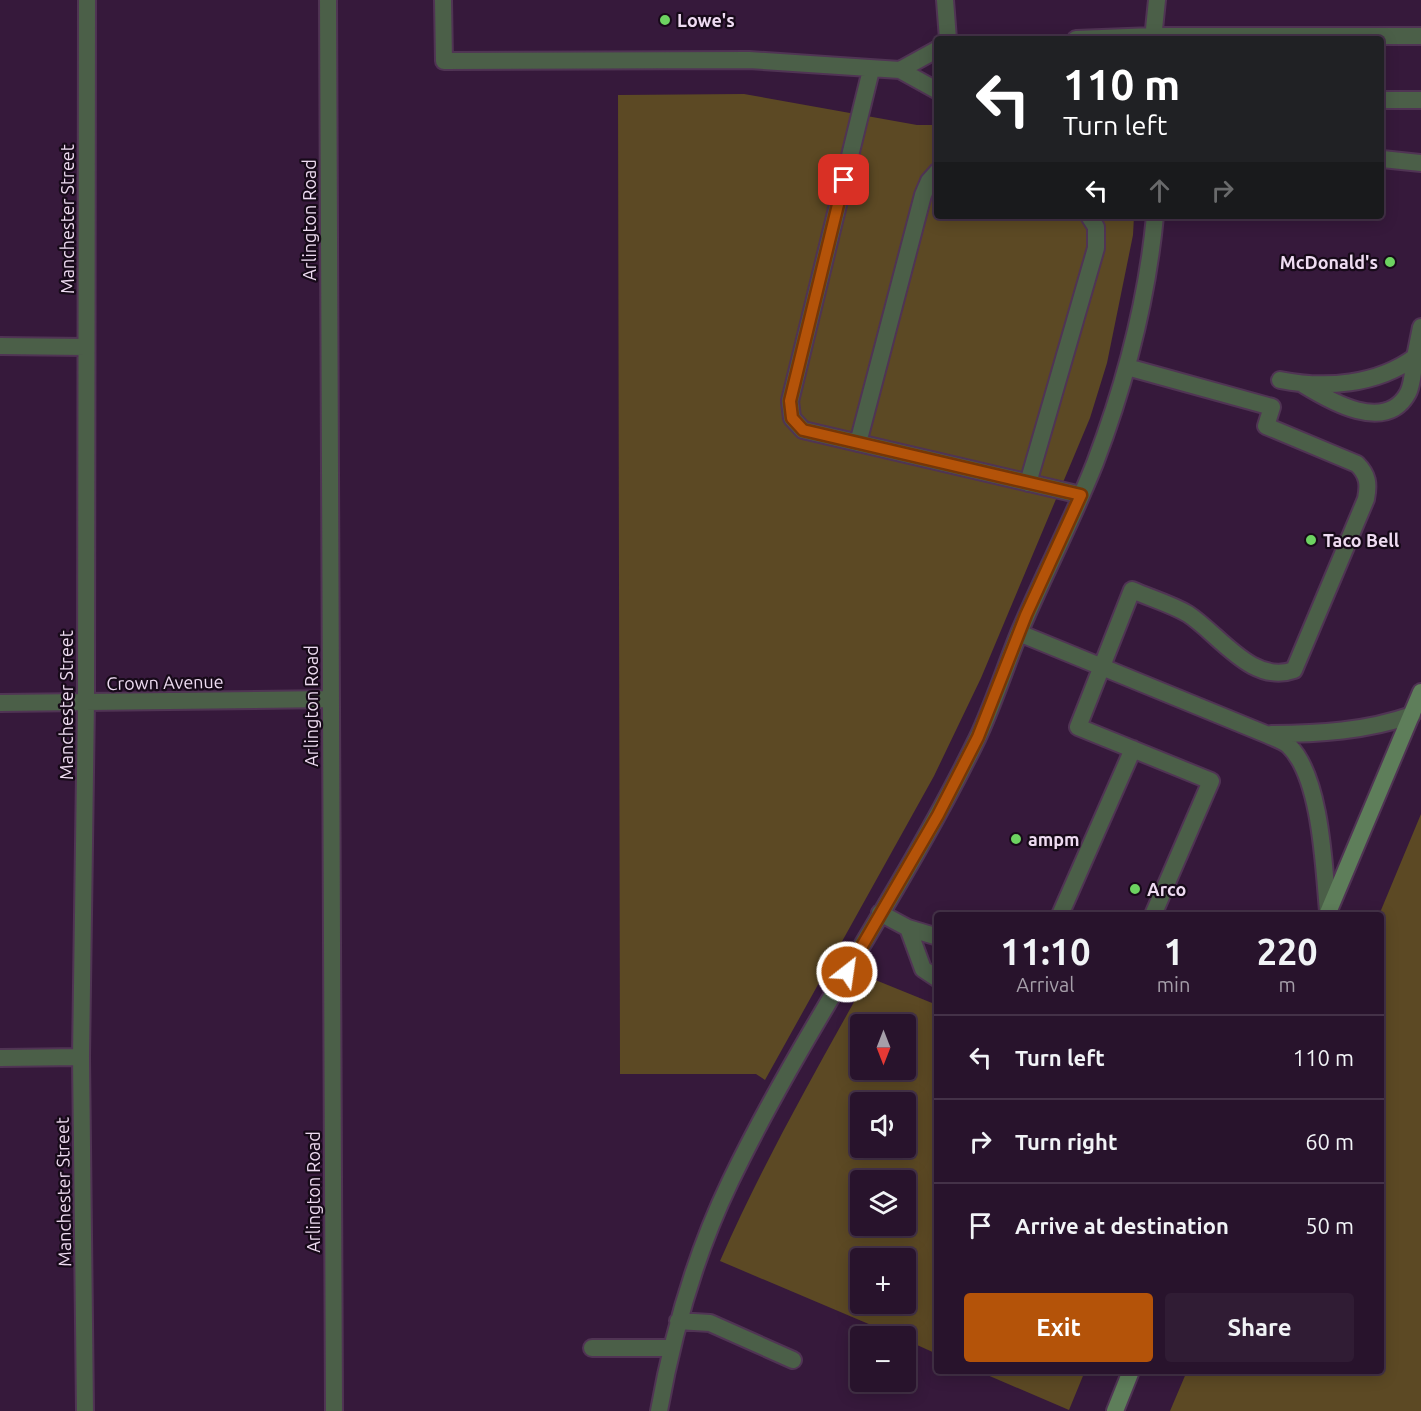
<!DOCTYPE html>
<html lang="en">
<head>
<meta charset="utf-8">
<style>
	:root { --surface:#28132c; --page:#301c34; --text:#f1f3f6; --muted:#a59ea9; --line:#443248; --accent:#b45309 }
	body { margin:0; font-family:Ubuntu,sans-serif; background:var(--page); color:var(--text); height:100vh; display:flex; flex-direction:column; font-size:22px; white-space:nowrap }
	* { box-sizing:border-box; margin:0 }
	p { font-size:20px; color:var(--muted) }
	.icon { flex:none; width:33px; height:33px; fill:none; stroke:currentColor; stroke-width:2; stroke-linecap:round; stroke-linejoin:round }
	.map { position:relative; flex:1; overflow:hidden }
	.drawer { position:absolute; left:934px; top:912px; width:450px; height:462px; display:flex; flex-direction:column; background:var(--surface); border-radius:6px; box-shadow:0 3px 15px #0003,0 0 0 2px var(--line) }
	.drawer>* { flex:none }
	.banner { position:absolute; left:934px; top:36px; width:450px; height:183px; border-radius:6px; box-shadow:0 3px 15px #0003,0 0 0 2px var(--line); background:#202124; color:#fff; overflow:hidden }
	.needle { width:39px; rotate:180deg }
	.controls { position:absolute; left:850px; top:1014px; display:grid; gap:12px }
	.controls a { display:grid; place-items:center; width:66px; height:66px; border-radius:6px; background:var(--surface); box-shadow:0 3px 15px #0003,0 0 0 2px var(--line); font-size:30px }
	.pin { position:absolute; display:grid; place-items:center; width:51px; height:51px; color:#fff; margin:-26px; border-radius:12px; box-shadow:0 3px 9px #0006 }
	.me { position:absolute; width:66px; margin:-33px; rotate:30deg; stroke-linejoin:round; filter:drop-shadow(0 0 4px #0008) }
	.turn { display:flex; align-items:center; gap:21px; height:126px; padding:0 30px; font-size:27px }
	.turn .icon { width:78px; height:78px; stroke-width:2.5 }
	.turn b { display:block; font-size:42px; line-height:51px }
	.lanes { display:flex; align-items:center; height:57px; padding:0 30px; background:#0003; justify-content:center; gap:30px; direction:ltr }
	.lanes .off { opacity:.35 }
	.eta { display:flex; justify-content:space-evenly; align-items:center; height:102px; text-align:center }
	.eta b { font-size:36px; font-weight:700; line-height:42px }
	.primary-button { display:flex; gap:12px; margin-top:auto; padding:12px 30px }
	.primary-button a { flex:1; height:69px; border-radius:6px; background:var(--accent); color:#fff; font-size:24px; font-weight:700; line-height:69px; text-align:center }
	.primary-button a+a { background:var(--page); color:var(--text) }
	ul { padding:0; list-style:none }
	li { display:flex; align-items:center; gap:18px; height:84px; padding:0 30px; border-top:2px solid var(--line) }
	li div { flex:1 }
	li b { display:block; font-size:22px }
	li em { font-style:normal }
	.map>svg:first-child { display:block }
	.green { fill:#5c4924; fill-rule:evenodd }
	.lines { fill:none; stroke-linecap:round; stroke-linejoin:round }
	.service-casing { stroke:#503454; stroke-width:20 }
	.minor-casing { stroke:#503454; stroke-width:20 }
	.secondary-casing { stroke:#503454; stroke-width:20 }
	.service { stroke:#4b5f48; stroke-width:16 }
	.minor { stroke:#4b5f48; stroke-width:16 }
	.secondary { stroke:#5e7e5a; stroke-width:16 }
	.route-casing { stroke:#753606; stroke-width:15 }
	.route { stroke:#b45309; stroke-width:10 }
	.poi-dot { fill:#6dd361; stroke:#170a19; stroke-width:2 }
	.labels { text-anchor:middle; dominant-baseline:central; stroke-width:4.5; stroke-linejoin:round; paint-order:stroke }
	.poi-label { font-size:18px; font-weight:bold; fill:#eedbf1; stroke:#170a19; text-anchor:start }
	.street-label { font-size:18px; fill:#eedbf1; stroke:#170a19 }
</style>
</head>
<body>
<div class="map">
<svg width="1421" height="1411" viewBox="0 0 1421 1411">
	<rect width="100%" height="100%" fill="#36193b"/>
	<!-- green -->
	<path class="green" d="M744,94L917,125H937L938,216H1134L1133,235L1107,363L1090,418L981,678L934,776L765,1080L756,1074H620L618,95Z
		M1421,814V1411H1170L1187,1371H1382V915H1379Z
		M868,977L937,1005V1354L906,1340V1336H897L720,1261C763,1163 816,1070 868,977ZM861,1024H906V1070H861ZM861,1102H906V1148H861ZM861,1180H906V1226H861ZM861,1258H906V1304H861Z
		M978,1371H1085L1069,1410Z"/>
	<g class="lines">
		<defs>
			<path id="service" d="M443,0L444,61L749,60L900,70L938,91
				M945,0L948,39
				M1076,39L1153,36H1421
				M1153,39L1157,0
				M871,70L790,401L792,418L803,430L1081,495
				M900,70L938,49
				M1382,100H1421
				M1382,159L1421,163
				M1155,216C1147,301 1125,384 1095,463C1072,521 1043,576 1019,633L1268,735C1274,738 1284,741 1289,746C1321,777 1324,868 1328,911
				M1127,367L1272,407L1266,426L1357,464C1368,475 1369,484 1366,499L1294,670C1252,685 1220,635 1188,614C1171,604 1150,598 1132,590L1078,727L1211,781L1153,915
				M1280,380C1325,389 1377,385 1415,357L1421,327
				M1304,385C1330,401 1386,434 1408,393C1413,384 1413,368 1415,357
				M858,443L923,195L929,181L938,171
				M1028,483L1096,248V227L1089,216
				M1271,734C1318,734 1367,731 1412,715
				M880,913L908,928L938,937
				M1060,915L1133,749
				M908,928L923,969L938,979
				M678,1321L710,1323L793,1360
				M592,1348H671
				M659,1411C673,1332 695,1255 730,1182C803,1030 903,891 977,739C993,705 1005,668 1019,633"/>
			<path id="minor" d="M328,0L334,1411
				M0,346L86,347
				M0,703L330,699
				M0,1058L81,1057
				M85,1411L81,1057L86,702L87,0"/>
			<path id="secondary" d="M1327,915L1421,692
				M1115,1411L1131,1371"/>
		</defs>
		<!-- service casing -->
		<use href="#service" class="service-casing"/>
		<!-- minor casing -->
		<use href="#minor" class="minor-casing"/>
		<!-- secondary casing -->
		<use href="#secondary" class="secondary-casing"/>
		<!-- service -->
		<use href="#service" class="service"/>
		<!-- minor -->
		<use href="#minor" class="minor"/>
		<!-- secondary -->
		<use href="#secondary" class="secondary"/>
	</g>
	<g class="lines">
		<defs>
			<path id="route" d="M844,180L790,401L792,418L803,430L1081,495L1026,615L978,737L938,815L847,972"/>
		</defs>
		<!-- route casing -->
		<use href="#route" class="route-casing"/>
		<!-- route -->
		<use href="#route" class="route"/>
	</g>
	<!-- markers -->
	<g class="poi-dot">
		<circle cx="665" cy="20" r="6"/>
		<circle cx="1390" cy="262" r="6"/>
		<circle cx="1311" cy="540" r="6"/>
		<circle cx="1016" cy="839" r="6"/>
		<circle cx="1135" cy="889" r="6"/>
	</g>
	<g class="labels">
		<!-- poi labels -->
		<g class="poi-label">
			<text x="677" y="20">Lowe's</text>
			<text x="1378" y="262" text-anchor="end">McDonald's</text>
			<text x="1323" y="540">Taco Bell</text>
			<text x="1028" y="839">ampm</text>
			<text x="1147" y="889">Arco</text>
		</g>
		<!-- street labels -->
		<g class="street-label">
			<text transform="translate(67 219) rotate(-90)">Manchester Street</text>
			<text transform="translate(309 220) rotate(-90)">Arlington Road</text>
			<text transform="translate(165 682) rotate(-1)">Crown Avenue</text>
			<text transform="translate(66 705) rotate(-90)">Manchester Street</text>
			<text transform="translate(311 706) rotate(-90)">Arlington Road</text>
			<text transform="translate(63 1192) rotate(-91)">Manchester Street</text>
			<text transform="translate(313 1192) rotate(-90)">Arlington Road</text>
		</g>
	</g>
</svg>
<div class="controls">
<a><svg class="needle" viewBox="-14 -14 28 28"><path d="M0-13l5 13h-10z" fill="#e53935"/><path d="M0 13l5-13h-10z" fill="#a59ea9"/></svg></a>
<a><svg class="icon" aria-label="sound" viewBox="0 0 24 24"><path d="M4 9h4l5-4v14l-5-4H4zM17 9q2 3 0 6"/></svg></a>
<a><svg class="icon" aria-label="layers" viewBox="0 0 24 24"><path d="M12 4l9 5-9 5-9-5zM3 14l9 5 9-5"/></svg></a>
<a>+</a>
<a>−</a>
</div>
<div class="pin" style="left:844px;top:180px;background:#d93025"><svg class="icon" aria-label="arrive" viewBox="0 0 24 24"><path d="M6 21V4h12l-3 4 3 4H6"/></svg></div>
<svg class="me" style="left:847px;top:972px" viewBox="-20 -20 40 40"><circle r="17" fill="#b45309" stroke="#fff" stroke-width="3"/><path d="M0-11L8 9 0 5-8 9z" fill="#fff"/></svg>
<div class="banner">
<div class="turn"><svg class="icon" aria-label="left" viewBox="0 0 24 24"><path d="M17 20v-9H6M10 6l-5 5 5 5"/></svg><div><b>110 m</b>Turn left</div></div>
<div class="lanes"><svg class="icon" aria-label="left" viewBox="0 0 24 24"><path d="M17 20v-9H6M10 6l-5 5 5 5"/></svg><svg class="icon off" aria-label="ahead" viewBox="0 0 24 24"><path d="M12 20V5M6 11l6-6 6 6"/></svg><svg class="icon off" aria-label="right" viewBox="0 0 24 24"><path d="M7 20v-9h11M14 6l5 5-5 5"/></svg></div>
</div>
<section class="drawer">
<div class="eta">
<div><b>11:10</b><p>Arrival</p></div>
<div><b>1</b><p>min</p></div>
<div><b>220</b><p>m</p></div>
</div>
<ul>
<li><svg class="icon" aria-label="left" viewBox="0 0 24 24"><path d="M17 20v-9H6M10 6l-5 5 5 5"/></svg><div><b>Turn left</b></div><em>110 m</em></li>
<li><svg class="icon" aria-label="right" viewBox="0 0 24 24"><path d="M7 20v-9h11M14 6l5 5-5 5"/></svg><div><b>Turn right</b></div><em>60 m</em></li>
<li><svg class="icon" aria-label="arrive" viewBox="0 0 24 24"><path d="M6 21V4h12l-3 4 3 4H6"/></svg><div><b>Arrive at destination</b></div><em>50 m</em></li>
</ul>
<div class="primary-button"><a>Exit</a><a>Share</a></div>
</section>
</div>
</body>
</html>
